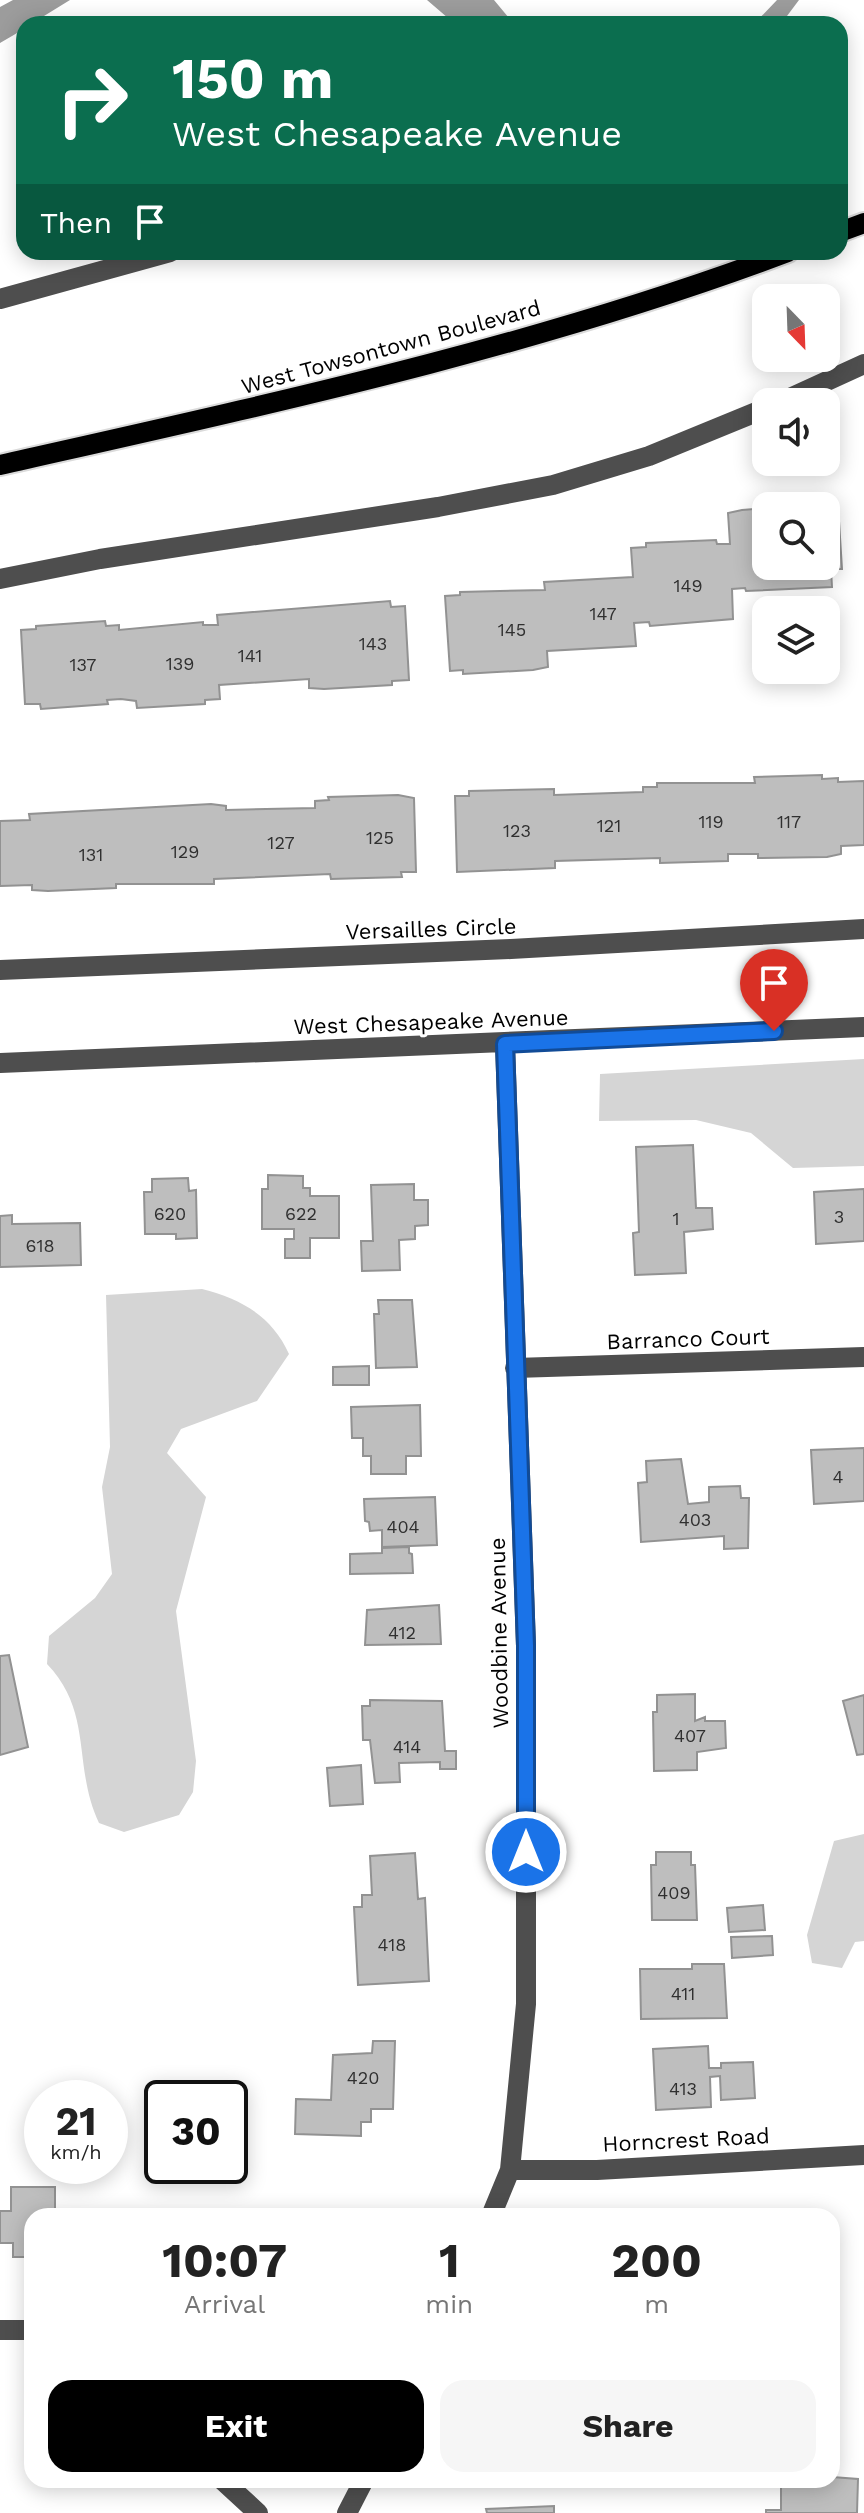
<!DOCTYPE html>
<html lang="en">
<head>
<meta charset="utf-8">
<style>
	:root { --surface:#fff; --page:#f6f6f6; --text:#222; --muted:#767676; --accent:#000 }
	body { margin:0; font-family:"Work Sans",sans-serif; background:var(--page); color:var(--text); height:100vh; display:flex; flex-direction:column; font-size:30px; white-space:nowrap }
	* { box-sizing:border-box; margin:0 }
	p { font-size:26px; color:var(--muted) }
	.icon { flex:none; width:44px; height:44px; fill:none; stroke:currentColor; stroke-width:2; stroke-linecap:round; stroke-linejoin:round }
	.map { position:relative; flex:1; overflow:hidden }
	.panel { position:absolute; left:24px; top:2208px; width:816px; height:280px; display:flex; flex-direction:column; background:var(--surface); border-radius:24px; box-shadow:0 4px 20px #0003 }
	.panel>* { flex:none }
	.hud { position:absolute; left:16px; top:16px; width:832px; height:244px; border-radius:24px; box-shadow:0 4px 20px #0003; background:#0b6e4f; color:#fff; overflow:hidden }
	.needle { width:52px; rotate:157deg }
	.fabs { position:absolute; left:752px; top:284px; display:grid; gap:16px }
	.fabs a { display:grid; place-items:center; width:88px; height:88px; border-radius:16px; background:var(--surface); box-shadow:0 4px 20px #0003; font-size:40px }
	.speed { position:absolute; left:24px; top:2080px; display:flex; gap:16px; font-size:40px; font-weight:700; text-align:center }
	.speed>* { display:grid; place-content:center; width:104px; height:104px; border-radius:50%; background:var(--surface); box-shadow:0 4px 20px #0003; line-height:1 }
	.speed small { font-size:20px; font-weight:400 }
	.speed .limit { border:4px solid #111; border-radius:12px; background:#fff; color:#111 }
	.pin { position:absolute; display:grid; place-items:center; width:68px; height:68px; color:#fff; margin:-82px -34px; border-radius:50% 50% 50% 0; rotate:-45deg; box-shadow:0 0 8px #0007 }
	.pin .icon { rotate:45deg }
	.me { position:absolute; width:88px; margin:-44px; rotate:0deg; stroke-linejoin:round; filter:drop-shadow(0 0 6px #0008) }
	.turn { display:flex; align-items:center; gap:28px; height:168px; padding:0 24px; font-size:36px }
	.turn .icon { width:104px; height:104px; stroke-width:2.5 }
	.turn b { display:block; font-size:56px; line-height:68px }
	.then { display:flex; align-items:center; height:76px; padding:0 24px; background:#0003; gap:16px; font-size:30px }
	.eta { display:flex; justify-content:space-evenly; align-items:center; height:136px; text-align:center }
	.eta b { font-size:48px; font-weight:700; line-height:56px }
	.primary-button { display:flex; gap:16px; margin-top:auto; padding:16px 24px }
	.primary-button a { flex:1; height:92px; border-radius:24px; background:var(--accent); color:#fff; font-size:32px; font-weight:700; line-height:92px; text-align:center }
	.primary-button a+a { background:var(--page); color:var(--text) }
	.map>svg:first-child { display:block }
	.green { fill:#d5d5d5 }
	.water { fill:#9c9c9c }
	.building { fill:#bebebe; stroke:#929292; stroke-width:2 }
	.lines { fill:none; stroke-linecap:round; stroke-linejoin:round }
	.major-casing { stroke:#dbdbdb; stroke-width:24 }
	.minor { stroke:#4e4e4e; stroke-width:20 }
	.major { stroke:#000; stroke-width:20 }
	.route-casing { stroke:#114b97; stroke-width:20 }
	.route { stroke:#1a73e8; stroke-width:14 }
	.labels { text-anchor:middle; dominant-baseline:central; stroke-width:6; stroke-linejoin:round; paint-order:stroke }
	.number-label { font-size:18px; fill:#303030 }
	.street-label { font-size:22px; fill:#000; stroke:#fff }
</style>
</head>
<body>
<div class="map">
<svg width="864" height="2513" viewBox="0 0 864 2513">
	<rect width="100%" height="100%" fill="#fff"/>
	<!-- green -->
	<path class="green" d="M864,1059V1166L793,1168L751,1133L696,1120L599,1121L600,1074Z
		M202,1289C241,1299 272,1316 289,1354L257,1401L181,1429L167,1453L206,1497L176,1611L196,1761L193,1792L179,1815L124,1832L99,1823C72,1766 94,1713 47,1664L49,1636L95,1598L112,1574L102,1487L110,1447L106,1295Z
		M864,1834V1941L855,1942L842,1968L812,1963L807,1935L834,1841Z"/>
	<!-- water -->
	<path class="water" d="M13,0H70L31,24H24V29L0,43V7Z
		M427,0H494L514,24H455Z
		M777,0H799L781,24H754Z"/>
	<!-- building -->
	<path class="building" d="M830,505L831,522L839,521L842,569H831L832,587L746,591L745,588L732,589L733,619L650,626L649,622L634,623L636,646L547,651L548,667L533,670L463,674V670L450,671L445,596L460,595V592L545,590L544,582L633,577L631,548L646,547V543L716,540L717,544H730L728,513L742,510L766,508V566H826V506H813Z
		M390,601L391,607L405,606L409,680L392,681V685L324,689L309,688V679L219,685L220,699L205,700V704L137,708L136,701L121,699L107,700L108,704L41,709L40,704H25L21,630L36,629V626L105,621L106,626L119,625V630L203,622V625H218L217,615Z
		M822,775V779L838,778V782L864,781V845L841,846V854L827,857L758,858V854H728V861L660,863V858L555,861V868L457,872L455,796H469V791L554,789V795L643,792V787H657V783H755L754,777Z
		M398,795L414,798L416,872H401L402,877L331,879L330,874L214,879V884H116V888L48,891L32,890V885L0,886V821L30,820L29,814L211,804L226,806V810L315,808V801L329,800L328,797Z
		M693,1145L696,1208H712L713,1229L684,1232L686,1273L635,1275L633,1233L639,1232L636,1147Z
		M268,1175L303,1176V1188H310V1196H339V1238H310V1258H285V1239H294V1229H262V1189H268Z
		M188,1178L189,1191L196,1190L197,1238L176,1239V1234H145L144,1192H152V1179Z
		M414,1184V1200H428V1225L415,1226V1239L399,1240L400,1270L362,1271L361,1241H373L371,1185Z
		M864,1189V1241L816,1244L814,1192Z
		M12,1215V1224L80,1223L81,1265L0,1267V1216Z
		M378,1300H412L417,1367L376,1368L374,1314H379Z
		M369,1366V1385H333V1367Z
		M420,1405L421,1456H406V1474H371V1456H363V1438H352L351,1407Z
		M864,1448V1501L814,1504L811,1450Z
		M681,1459L688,1504L709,1502V1487L740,1486L741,1498H749L748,1548L724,1549V1536L641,1542L638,1483L647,1482L646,1461Z
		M435,1497L437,1545L382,1547V1530L370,1531L369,1522L365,1521L364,1499Z
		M409,1547V1553L412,1554L413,1573L350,1574V1554L382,1553V1548Z
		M439,1605L441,1644L365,1645L367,1610Z
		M9,1655L28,1747L0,1755V1656Z
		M695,1694V1721L705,1717V1721H725L726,1748L697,1752V1770L654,1771L653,1712H657V1695Z
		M864,1695V1754L857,1755L843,1701Z
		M370,1700L442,1701L445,1751H456V1769H440V1762L399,1763L400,1782L375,1783L370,1740H363L362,1706H370Z
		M361,1765L363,1804L330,1806L327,1768Z
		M656,1852H691V1865H695L697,1920H652L651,1865H656Z
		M415,1853L418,1899L425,1898L429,1981L358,1985L354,1907H362V1895H372L370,1856Z
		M763,1905L765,1930L729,1932L727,1908Z
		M772,1936L773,1955L732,1958L731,1937Z
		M692,1964H724L727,2018L641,2019L640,1969H692Z
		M373,2041H395L393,2109H371V2122H361V2136L295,2134L296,2099L331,2100L333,2055L372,2053Z
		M708,2046L709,2068H721V2063L753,2062L755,2098L721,2100L720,2076L710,2077L711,2107L656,2110L653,2049Z
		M11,2187H55V2216H32V2257H13V2243H0V2211H11Z
		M832,2477L858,2479L857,2513H766V2510H781V2480Z
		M554,2506V2513H487L486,2509Z"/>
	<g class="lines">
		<defs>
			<path id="major" d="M840,232L864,223
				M0,465C265,405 533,348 788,252"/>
		</defs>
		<!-- major casing -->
		<use href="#major" class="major-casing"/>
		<!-- minor -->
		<path class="minor" d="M0,299L170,252
			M781,402L864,364
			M0,579L100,559L438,507L553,485L649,456L766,408
			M0,970L511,949L864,929
			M0,1063L864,1027
			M515,1368L864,1357
			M510,2170H597L864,2155
			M491,2216L510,2170L526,2004V1646L505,1044
			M0,2330H32
			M222,2480L258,2513
			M347,2513L364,2480"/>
		<!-- major -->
		<use href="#major" class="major"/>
	</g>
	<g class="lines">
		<defs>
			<path id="route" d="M526,1852V1646L505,1044L774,1031"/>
		</defs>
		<!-- route casing -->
		<use href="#route" class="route-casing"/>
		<!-- route -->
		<use href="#route" class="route"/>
	</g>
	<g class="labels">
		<!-- number labels -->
		<g class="number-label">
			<text x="688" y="585">149</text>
			<text x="603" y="613">147</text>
			<text x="512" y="629">145</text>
			<text x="373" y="643">143</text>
			<text x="250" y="655">141</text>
			<text x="180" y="663">139</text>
			<text x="83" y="664">137</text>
			<text x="711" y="821">119</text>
			<text x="789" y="821">117</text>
			<text x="609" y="825">121</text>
			<text x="517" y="830">123</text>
			<text x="380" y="837">125</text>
			<text x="281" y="842">127</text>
			<text x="185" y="851">129</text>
			<text x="91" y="854">131</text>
			<text x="170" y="1213">620</text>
			<text x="301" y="1213">622</text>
			<text x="839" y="1216">3</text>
			<text x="676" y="1218">1</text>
			<text x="40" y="1245">618</text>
			<text x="838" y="1476">4</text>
			<text x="695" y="1519">403</text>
			<text x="403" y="1526">404</text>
			<text x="402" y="1632">412</text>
			<text x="690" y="1735">407</text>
			<text x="407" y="1746">414</text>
			<text x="674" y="1892">409</text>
			<text x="392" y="1944">418</text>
			<text x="683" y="1993">411</text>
			<text x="363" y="2077">420</text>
			<text x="683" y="2088">413</text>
		</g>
		<!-- street labels -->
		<g class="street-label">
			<text transform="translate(391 347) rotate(-15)">West Towsontown Boulevard</text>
			<text transform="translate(431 929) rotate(-2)">Versailles Circle</text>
			<text transform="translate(431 1022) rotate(-2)">West Chesapeake Avenue</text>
			<text transform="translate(688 1339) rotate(-2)">Barranco Court</text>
			<text transform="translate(499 1633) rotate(-91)">Woodbine Avenue</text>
			<text transform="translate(686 2140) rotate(-3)">Horncrest Road</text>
		</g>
	</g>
</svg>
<div class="fabs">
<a><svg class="needle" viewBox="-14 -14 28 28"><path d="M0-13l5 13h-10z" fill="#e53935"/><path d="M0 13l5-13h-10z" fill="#767676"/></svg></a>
<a><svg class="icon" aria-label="sound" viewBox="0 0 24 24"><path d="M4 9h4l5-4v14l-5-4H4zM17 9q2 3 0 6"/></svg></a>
<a><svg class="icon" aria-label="search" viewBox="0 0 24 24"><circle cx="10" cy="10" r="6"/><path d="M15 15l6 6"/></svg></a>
<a><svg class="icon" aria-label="layers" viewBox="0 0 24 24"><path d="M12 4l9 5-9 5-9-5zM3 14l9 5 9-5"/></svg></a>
</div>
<div class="speed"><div>21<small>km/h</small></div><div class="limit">30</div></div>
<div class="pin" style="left:774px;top:1031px;background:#d93025"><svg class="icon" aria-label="arrive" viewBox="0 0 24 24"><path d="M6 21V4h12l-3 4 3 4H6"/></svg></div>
<svg class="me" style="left:526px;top:1852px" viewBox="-20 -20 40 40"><circle r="17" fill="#1a73e8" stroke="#fff" stroke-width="3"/><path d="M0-11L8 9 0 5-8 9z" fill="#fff"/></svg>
<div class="hud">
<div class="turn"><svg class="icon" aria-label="right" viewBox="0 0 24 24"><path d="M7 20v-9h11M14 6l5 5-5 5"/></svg><div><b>150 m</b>West Chesapeake Avenue</div></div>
<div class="then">Then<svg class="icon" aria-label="arrive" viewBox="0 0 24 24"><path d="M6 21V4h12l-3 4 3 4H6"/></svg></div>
</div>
<section class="panel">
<div class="eta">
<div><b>10:07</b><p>Arrival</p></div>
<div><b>1</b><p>min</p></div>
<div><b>200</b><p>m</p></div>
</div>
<div class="primary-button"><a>Exit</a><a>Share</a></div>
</section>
</div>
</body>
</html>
